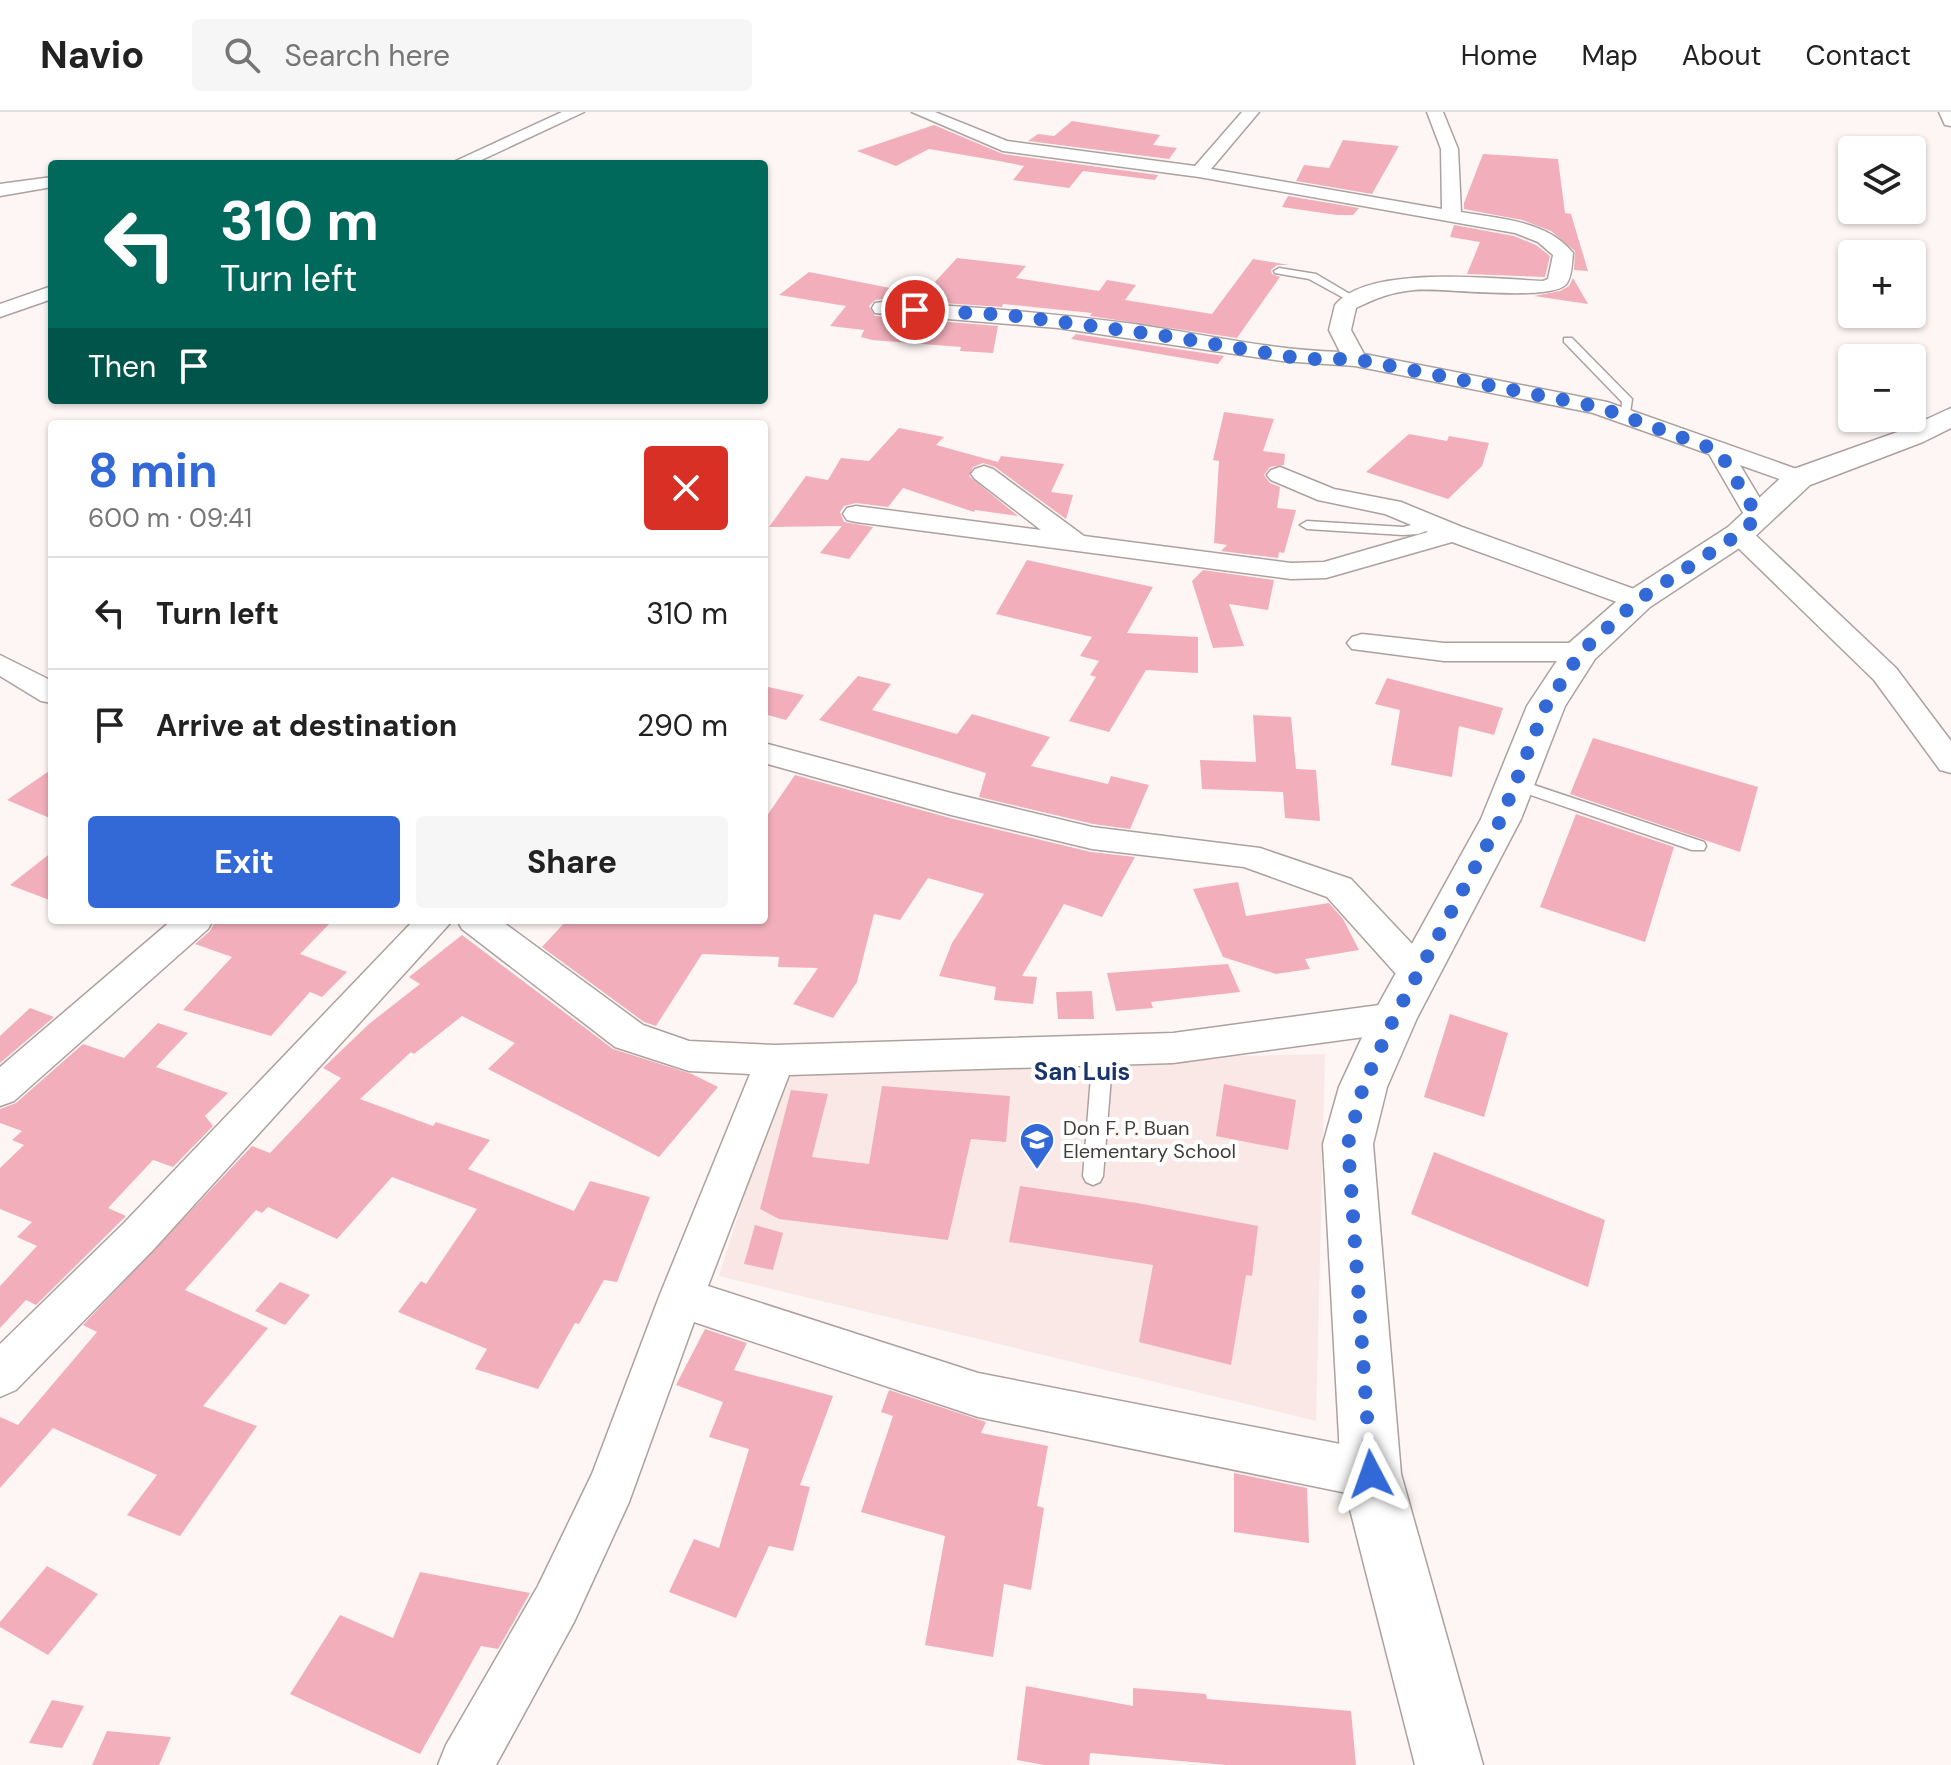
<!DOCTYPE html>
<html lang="en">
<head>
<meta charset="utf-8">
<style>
	:root { --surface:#fff; --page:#f6f6f6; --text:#222; --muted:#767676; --line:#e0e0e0; --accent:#3368d7 }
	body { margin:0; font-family:"DM Sans",sans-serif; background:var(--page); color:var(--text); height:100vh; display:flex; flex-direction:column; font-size:30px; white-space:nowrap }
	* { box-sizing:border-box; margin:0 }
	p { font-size:26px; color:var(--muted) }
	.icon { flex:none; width:44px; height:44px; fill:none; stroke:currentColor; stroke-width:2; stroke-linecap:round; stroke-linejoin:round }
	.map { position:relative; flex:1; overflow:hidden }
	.side { position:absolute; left:48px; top:308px; width:720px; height:504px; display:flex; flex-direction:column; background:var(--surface); border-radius:8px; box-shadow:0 2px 6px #0004 }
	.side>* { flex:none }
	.guide { position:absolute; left:48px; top:48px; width:720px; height:244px; border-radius:8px; box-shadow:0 2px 6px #0004; background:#00695c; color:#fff; overflow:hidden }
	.controls { position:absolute; left:1838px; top:24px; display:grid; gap:16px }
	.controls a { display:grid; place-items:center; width:88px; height:88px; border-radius:8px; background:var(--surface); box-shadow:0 2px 6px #0004; font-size:40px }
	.pin { position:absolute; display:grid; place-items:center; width:68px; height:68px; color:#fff; margin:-34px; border:4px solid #fff; border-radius:50%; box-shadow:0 2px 8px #0007 }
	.me { position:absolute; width:88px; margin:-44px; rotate:356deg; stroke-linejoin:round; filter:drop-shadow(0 0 6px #0008) }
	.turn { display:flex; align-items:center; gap:28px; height:168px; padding:0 40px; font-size:36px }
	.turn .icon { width:104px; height:104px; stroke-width:2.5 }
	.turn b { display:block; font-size:56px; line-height:68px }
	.then { display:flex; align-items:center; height:76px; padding:0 40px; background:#0003; gap:16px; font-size:30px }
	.round { display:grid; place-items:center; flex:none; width:84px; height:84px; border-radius:8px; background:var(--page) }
	.overview { display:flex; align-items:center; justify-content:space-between; height:136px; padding:0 40px }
	h1 { font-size:48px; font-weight:700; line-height:60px; color:var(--accent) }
	.cta { display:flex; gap:16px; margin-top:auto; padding:16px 40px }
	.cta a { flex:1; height:92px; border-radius:8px; background:var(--accent); color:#fff; font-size:32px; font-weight:700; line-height:92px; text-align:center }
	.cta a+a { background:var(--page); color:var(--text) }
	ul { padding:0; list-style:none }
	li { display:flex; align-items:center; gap:24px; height:112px; padding:0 40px; border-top:2px solid var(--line) }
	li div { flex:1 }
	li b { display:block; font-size:30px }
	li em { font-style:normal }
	header { display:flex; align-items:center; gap:48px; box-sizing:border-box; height:112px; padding:0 40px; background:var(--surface); border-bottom:2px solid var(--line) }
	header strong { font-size:38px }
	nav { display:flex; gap:44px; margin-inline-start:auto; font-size:28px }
	.search { width:560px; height:72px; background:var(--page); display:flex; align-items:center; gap:20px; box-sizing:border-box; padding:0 28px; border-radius:8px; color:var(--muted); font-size:30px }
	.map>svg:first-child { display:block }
	.built { fill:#f9e8e5 }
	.building { fill:#f2afbb }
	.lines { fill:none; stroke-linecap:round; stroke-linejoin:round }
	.service-casing { stroke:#ada19f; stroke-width:3 }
	.minor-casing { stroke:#ada19f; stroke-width:3 }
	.tertiary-casing { stroke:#ada19f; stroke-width:3 }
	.service { fill:#fff; fill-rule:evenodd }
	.minor { fill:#fff; fill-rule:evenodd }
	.tertiary { fill:#fff; fill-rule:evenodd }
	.route { stroke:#3368d7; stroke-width:14; stroke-dasharray:0 25.2 }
	.labels { text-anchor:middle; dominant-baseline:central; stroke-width:8; stroke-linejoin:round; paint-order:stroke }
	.poi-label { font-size:20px; fill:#413c3a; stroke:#fff; text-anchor:start }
	.quarter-label { font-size:24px; font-weight:bold; fill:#1b356b; stroke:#fff }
</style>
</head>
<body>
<header>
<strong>Navio</strong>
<div class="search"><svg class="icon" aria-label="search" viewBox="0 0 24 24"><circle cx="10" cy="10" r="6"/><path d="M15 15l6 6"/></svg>Search here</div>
<nav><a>Home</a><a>Map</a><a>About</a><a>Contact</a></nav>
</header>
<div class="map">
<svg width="1951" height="1653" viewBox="0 0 1951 1653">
	<rect width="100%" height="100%" fill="#fdf6f4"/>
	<!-- built -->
	<path class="built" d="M1325,942L1316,1309L719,1164L785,954Z"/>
	<!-- building -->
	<path class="building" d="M1072,9L1160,23L1153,33L1177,36L1169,47L1028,29L1038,22L1054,24Z
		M934,13L1003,42L1158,63L1155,68L1083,59L1069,76L1013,68L1024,54L999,49L929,37L896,54L857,39Z
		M1343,28L1399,34L1372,82L1296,69L1304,53L1329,56Z
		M1483,42L1558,47L1565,101L1571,102L1588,159L1574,158L1575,139L1551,119L1522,108L1464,97V91Z
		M1288,84L1359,96L1353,103H1337L1282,95Z
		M1454,113L1514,124L1536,133L1550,144L1545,165L1467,162L1480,130L1450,125Z
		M957,146L1026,154L1016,166L1099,179L1107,168L1136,173L1125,188L1212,202L1253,147L1289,153H1277L1271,158L1272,162L1280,165L1237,226L1090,204L1092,201L1003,192L1002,195L883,187L875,188L869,194L875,204L998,214L993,241L960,239L961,235L872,228L861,225L864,218L830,214L846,194L779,183L809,160L895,177L903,167L934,171Z
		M1573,166L1588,192L1534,184L1560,179L1569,174Z
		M1076,222L1224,244L1218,252L1071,227Z
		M1224,300L1274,307L1263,339L1285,342L1284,353L1270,355L1264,363L1270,371L1280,375L1277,396L1296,398L1284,441L1279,440L1278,446L1221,439L1227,433L1214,431L1219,349L1213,348Z
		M899,316L944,325L936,333L998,350L1001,344L1064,352L1051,380L1073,383L1066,407L995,355L983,351L973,355L969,364L1018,404L975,398L974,400L903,376L888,395L856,391L844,394L840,400L844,410L873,415L849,447L820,441L842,414L769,415L806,364L828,368L841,346L869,349Z
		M1409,322L1447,329L1449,324L1489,331L1482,354L1448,387L1366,360Z
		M1027,448L1153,475L1127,521L1198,525V561L1146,558L1109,620L1069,609L1096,565L1090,563L1099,549L1080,544L1092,525L996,502Z
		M1203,458L1274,468L1268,498L1229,492L1244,534L1213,536L1192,469Z
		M858,564L891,572L872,598L957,622L972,602L1050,625L1031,654L1108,672L1111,664L1149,673L1130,717L1093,712L979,685L986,661L819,608Z
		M1387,566L1503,596L1494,623L1459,614L1452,665L1391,653L1400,598L1375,592Z
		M764,574L804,583L786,608L764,602Z
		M1253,603L1291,605L1296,657L1316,658L1320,709L1285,706L1283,680L1202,677L1200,648L1256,650Z
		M1593,626L1758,675L1740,740L1570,682Z
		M52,657V707L7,688Z
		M795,663L950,706L1091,740L1135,745L1102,805L1064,792L1022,864L1037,865L1033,892L994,888L996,875L939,864L952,831L984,782L928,766L900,808L874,802L857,870L833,906L793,892L818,856L778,855L779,845L702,842L656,914L644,910L542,835L567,808H764V708Z
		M1576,702L1674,735L1645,830L1540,795Z
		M52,740V789L10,773Z
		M1238,770L1246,804L1329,791L1343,807L1359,838L1305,847L1310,857L1276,862L1223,845L1193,777Z
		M216,808H333L300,842L347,860L322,885L310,880L271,924L183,898L232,845L195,832L210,819Z
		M462,823L613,937L692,962L718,975L659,1045L488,957L515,931L462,904L414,942L411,940L360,987L433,1014L436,1010L490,1028L468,1057L574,1099L590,1069L650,1085L617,1170L604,1168L579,1212L575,1211L538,1277L475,1257L487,1237L398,1200L421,1169L426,1172L477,1097L392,1065L337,1127L268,1095L262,1101L256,1098L185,1178L268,1216L203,1294L257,1314L180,1424L127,1403L157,1363L53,1316L0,1376V1305L18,1313L97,1220L83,1213L252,1034L270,1041L341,966L323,956L369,912L420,872L409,865Z
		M1228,852L1240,880L1151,890L1153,896L1116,899L1107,861Z
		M1092,879L1094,907H1058L1056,880Z
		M30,896L54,905L0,951V924Z
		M1450,902L1508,921L1484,1005L1424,985Z
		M158,911L188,921L156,955L228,981L205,1004L213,1014L173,1055L153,1048L108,1096L126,1104L36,1193L26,1188L0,1216V1174L37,1134L17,1125L32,1110L0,1097V1056L24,1033L12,1028L22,1019L0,1011V997L16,991L83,932L124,946Z
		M1224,972L1296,988L1288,1038L1216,1024Z
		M882,974L1010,984L1006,1030L971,1027L948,1128L779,1107L760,1097L791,978L828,982L812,1045L869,1052Z
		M1434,1040L1605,1108L1588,1175L1411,1102Z
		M1020,1074L1137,1091L1258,1114L1252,1164L1246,1163L1231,1253L1139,1230L1153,1153L1009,1130Z
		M755,1113L783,1121L773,1158L744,1152Z
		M280,1170L310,1183L285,1213L255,1199Z
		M705,1217L747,1231L734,1258L833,1284L800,1373L810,1375L793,1439L769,1434L736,1506L669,1480L694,1427L719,1436L749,1337L709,1325L723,1290L676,1273Z
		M889,1278L986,1310L981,1321L1048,1334L1037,1394L1044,1396L1031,1478L1004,1472L993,1545L925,1533L945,1424L861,1400L893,1304L881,1300Z
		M1234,1361L1307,1376L1309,1431L1234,1420Z
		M47,1454L98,1482L48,1543L0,1515V1510Z
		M420,1460L530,1481L498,1537L481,1534L420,1642L290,1582L340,1503L393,1526Z
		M1026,1574L1133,1594V1576L1206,1582L1207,1587L1351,1599L1356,1653H1226L1090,1641L1089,1653H1044L1017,1648Z
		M52,1588L84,1594L62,1636L29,1631Z
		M107,1619L171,1625L159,1653H92Z"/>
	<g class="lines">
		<defs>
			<path id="service" d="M1279,156L1316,162L1360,188L1351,190L1309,167L1275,161L1274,159Z
				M1564,226H1572L1632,287L1629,308H1621L1622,290L1564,230Z
				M1432,408L1437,409V415L1418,422L1403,423L1307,417L1300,413L1307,409L1403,415Z
				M1516,667L1704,730L1706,734L1704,738H1692L1510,676L1508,672L1510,668Z
				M1103,932L1110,935L1113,940L1103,1064L1100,1070L1093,1073L1086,1070L1083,1064L1093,940L1096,935Z"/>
			<path id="minor" d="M562,0H584L473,52H449Z
				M912,0H935L1007,29L1195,54L1242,0H1259L1211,57L1442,97L1441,37L1427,0H1443L1458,37L1461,100C1499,107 1547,108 1573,141C1572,150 1572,164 1567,171C1555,191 1441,175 1414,178C1392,180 1376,186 1356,196L1351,218L1364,242L1607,290L1808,361L1812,366L1808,371L1799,374L1740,353L1771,405L1767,411H1749L1709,342L1593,301L1355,254L1282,249L1058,216L875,201L872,196L875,191L883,190C967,194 1050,201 1134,212C1202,222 1271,238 1340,240L1329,218L1335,193C1368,152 1494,167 1543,169L1548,167L1553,143L1538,130L1515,121L1199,65L1003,39Z
				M1939,0H1951V14L1945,13Z
				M52,65V75L0,84V72Z
				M52,174V187L0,205V192Z
				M984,354L993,357L1084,424L1291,451L1324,450L1428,420L1385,402L1318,388L1271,368L1267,363L1271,358L1280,355L1334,377L1401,390L1462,415L1648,482L1652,488L1648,494L1638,496L1628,494L1452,430L1326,466L1291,467L856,410L847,408L843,402L847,396L856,394L1041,418L975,367L971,362L975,357Z
				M1739,414L1748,416L1896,556L1951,629V661L1940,658L1874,568L1730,428L1726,422L1730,416Z
				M1362,522L1444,531H1581L1591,534L1596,540L1591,546L1581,549H1444L1352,537L1347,531L1352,525Z
				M0,543L52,569V591L41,589L0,564Z
				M764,631L951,681L1092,715L1260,736L1351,767L1431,852L1436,862L1431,872L1418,876L1405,872L1327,785L1244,755L1092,737L951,703L764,651Z
				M172,808H213L208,817L14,989L0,994V955Z
				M414,808H453L154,1137L16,1278L0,1285V1232L124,1111Z
				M457,808H500L643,913L689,929L775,933L1173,921L1394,891L1407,896L1413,906L1407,916L1394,921L1173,951L789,963L708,1174L978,1261L1371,1338L1388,1345L1395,1362L1388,1379L1371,1386L978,1305L694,1210L629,1390L574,1510L496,1653H438L446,1633L538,1474L592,1362L659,1185L750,962L689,959L615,935L462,817Z"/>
			<path id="tertiary" d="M1951,296V316L1923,330L1810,373L1750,429L1650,495L1595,547L1565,594L1521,707L1417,906L1387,975L1373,1032L1401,1362L1483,1653H1415L1341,1362L1323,1032L1339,975L1371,906L1481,707L1527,594L1568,532L1626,481L1728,415L1788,359L1903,318Z"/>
		</defs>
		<!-- service casing -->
		<use href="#service" class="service-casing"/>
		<!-- minor casing -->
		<use href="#minor" class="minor-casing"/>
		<!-- tertiary casing -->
		<use href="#tertiary" class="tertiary-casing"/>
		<!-- service -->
		<use href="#service" class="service"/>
		<!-- minor -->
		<use href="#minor" class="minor"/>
		<!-- tertiary -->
		<use href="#tertiary" class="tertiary"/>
	</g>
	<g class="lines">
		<!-- route -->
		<path class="route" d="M915,198L1008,203L1160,223L1303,247H1355L1599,295L1719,339L1758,405L1739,422L1638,488L1581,540L1546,594L1501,707L1394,906L1363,975L1348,1032L1371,1362"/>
	</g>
	<!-- icons -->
	<defs>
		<symbol id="school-pin" viewBox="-11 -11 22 30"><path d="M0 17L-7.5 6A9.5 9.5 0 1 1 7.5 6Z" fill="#3368d7" stroke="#fff"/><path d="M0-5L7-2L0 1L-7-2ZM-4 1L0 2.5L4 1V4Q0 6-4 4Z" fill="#fff"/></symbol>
	</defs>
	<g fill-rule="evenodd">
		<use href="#school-pin" x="1017" y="1008" width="40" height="54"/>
	</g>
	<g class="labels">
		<!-- poi labels -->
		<g class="poi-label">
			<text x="1063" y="1016">Don F. P. Buan<tspan x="1063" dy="23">Elementary School</tspan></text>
		</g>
		<!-- quarter labels -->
		<g class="quarter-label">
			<text x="1082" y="959">San Luis</text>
		</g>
	</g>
</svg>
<div class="controls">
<a><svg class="icon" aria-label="layers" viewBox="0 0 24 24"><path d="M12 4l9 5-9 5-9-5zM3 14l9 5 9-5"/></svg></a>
<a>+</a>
<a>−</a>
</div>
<div class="pin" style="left:915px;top:198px;background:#d93025"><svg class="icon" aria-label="arrive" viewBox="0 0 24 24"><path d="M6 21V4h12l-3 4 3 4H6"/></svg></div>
<svg class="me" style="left:1371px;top:1362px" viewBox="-20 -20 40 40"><path d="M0-17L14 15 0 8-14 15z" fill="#3368d7" stroke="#fff" stroke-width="4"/></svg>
<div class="guide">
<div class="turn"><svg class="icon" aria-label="left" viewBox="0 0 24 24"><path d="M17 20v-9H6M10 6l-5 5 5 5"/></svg><div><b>310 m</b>Turn left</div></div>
<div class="then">Then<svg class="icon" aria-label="arrive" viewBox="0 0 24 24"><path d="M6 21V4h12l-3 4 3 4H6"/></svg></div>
</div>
<section class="side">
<div class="overview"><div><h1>8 min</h1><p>600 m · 09:41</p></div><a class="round" style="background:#d93025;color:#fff"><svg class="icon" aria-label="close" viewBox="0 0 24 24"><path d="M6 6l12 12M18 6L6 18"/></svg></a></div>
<ul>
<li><svg class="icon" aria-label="left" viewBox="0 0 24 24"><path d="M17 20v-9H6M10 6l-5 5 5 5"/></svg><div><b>Turn left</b></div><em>310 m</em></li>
<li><svg class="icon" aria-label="arrive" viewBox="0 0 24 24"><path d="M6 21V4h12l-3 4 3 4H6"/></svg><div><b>Arrive at destination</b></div><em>290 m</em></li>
</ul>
<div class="cta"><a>Exit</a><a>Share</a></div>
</section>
</div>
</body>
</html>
